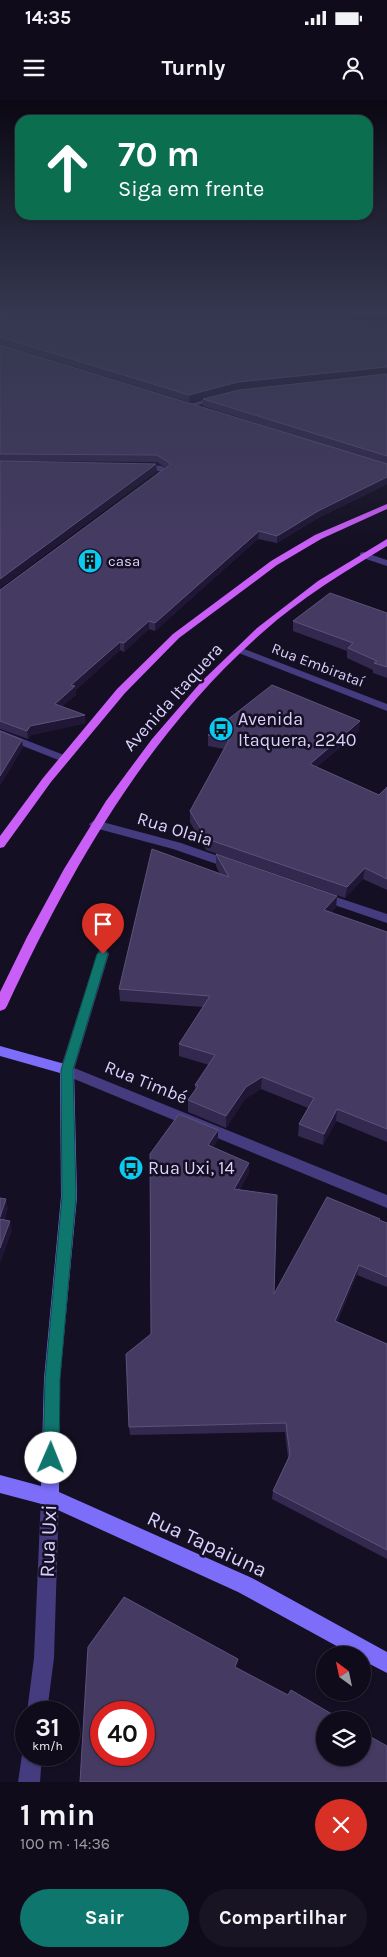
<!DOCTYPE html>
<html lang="pt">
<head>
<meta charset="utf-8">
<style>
	:root { --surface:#0f0b1a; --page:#181423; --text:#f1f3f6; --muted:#9b9ba2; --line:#2f2b39; --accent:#0f766e }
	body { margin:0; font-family:Karla,sans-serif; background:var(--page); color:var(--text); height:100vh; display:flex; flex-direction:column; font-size:19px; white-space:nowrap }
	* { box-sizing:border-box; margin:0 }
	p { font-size:16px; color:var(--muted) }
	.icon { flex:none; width:28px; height:28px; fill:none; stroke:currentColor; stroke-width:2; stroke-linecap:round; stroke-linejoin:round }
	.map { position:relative; height:1682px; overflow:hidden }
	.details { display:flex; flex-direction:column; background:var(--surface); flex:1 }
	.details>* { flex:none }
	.banner { position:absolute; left:15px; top:15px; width:358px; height:105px; border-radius:15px; box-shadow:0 1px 4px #0004,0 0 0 1px var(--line); background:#0b6e4f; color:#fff; overflow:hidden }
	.needle { width:32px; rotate:327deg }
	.buttons { position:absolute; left:316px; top:1546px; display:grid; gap:10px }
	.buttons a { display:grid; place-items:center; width:55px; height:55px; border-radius:50%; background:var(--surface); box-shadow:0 1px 4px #0004,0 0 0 1px var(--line); font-size:25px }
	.speed { position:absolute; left:15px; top:1601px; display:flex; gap:10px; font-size:25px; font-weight:700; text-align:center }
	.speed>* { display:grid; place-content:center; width:65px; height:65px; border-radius:50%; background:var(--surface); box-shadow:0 1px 4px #0004,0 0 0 1px var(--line); line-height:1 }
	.speed small { font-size:12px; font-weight:400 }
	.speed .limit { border:8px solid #d22; background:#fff; color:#111 }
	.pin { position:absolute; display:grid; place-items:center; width:42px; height:42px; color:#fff; margin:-51px -21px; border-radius:50% 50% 50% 0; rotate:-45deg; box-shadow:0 0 5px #0007 }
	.pin .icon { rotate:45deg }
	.me { position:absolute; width:55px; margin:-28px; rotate:1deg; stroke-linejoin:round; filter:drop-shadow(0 0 4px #0008) }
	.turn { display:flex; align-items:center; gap:18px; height:105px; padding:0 20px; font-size:22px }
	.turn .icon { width:65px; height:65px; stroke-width:2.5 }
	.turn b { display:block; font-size:35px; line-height:42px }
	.round { display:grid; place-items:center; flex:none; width:52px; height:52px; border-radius:26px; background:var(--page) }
	.head { display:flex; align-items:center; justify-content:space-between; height:85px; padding:0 20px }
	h1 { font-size:30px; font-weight:700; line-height:38px }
	.action { display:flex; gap:10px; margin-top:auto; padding:10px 20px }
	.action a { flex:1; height:58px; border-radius:30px; background:var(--accent); color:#fff; font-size:20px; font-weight:700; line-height:58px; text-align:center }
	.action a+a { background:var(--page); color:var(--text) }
	.status { display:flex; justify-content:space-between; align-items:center; height:35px; padding:0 25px; background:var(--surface); direction:ltr }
	.status svg { height:14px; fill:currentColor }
	header { display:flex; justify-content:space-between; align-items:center; height:65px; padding:0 20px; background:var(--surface); font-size:22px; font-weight:700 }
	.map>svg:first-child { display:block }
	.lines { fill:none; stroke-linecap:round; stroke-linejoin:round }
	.lane { fill:#443c7f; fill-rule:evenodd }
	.street { fill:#443c7f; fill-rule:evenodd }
	.secondary { fill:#7c6ef8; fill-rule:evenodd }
	.primary { fill:#ca5ff8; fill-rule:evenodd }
	.wall { fill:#33294f }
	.shaded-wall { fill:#1f1735 }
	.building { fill:#453b62; stroke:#5c537a; fill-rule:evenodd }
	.route { fill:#0f766e; stroke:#0a4d48 }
	.labels { text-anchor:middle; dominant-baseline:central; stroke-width:5; stroke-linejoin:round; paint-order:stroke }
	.far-poi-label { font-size:15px; fill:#dad2fd; stroke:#140f22; text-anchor:start }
	.far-street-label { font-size:15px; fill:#dad2fd; stroke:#140f22 }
	.street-label { font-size:18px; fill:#dad2fd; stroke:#140f22 }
	.poi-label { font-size:18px; fill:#dad2fd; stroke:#140f22; text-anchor:start }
	.near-street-label { font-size:21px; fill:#dad2fd; stroke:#140f22 }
</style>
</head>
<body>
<div class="status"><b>14:35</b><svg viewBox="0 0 49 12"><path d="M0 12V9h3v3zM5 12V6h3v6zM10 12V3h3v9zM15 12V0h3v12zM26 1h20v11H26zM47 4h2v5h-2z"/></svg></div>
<header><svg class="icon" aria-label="menu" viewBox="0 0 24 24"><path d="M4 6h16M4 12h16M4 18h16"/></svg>Turnly<svg class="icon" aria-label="person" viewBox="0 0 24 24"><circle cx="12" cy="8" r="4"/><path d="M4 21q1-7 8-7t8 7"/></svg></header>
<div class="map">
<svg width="387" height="1682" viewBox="0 0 387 1682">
	<rect width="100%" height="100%" fill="#140f22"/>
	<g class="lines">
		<!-- lane -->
		<path class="lane" d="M103,849L107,851L109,854L74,970L72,974L67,975L62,974L60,970L97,854L99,851Z"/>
		<!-- street -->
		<path class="street" d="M0,212H5L3,225L0,227Z
			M220,295L222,296V298L188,308L184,306Z
			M137,364L162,366L169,371L154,382L150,380L160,371L137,368Z
			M363,452L387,460V466L360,457V453Z
			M239,547L387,604V611L236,552V548Z
			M0,630L69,657L70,659L65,662L61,661L0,637Z
			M95,720L181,743L235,762L237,765L231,769L173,749L91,727L89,724Z
			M321,792L387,814V823L317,799L315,796Z
			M67,965L387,1095V1108L62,974L60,970L62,966Z
			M50,1388L56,1391L59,1397L54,1558L47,1612H27L34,1558L41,1397L44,1391Z
			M26,1647V1655H42L40,1682H18L22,1655Z"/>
		<!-- secondary -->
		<path class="secondary" d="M0,946L72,966L74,970L77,1097L60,1279L59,1392L252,1478L387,1552V1573L362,1560V1555H353L238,1492L49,1406L0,1393V1375L41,1386L44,1279L61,1097L60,973L0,956Z"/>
		<!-- primary -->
		<path class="primary" d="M387,404V409L321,439L277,465L179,538L125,593L51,682L4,747L0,748V736L43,678L117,589L173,534L271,461L315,435Z
			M387,439V446C344,472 301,498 263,532C147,634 71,768 7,906L5,909L0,911V892L27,837L64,769L106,701L152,639L202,581L257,528L318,481Z"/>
	</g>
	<!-- wall -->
	<path class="wall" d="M5,212H387V222L287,213L238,289L189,302L0,244V222L4,219Z
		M0,245L312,341L203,306V299L387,274V384L318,418L277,443L258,439L155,531L149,529L124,552L120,550L76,590V595L62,606L86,623L31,635L28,639L0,629V490L166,368L157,362L10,361L157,371L0,488Z
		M387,513V578L373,573V570L347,558V551L293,531V521Z
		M359,631L317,667L379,695L387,687V790L363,779L345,798L206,750L190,722V711L224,649L208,646V635Z
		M216,754L337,796L336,807L331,813L387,832V1042L336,1021L323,1045L298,1036L299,1024L308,1008L261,989L245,999L226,1028L188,1012V1000L195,991V985L209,965L179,956V944L203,907L120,901L119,889L220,774L216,766Z
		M218,1030V1040L213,1047L249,1073L239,1090L274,1194L380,1120L387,1123V1187L357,1175L337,1222L387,1244V1459L272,1399L273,1391L288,1358L285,1332L130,1335L129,1327L151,1234Z"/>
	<!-- shaded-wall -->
	<path class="shaded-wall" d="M387,267V274L238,289L189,302V295L238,282Z
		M156,364L157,371L0,488V479Z
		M387,377V384L318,418L277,443V436L318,411Z
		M259,431L258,439L155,531V523Z
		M149,521V529L124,552V543Z
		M120,542V550L76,590V595L56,612L55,604L71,585Z
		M85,615L86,623L31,635L28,639L27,631L30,626Z
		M360,621L359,631L309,674L310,664Z
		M22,640L23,648L0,686V676Z
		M365,768L363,779L345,798L347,787Z
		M337,796L336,807L322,822L324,810Z
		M262,977L261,989L245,999L226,1028V1016L246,987Z
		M337,1009L336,1021L323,1045L324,1034Z
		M218,1030V1040L208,1055V1045Z
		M249,1063V1073L233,1099L234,1089Z
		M6,1099L8,1109L2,1129L0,1117Z
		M10,1121L12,1131L0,1164V1148Z
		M359,1165L357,1175L333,1230L335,1221Z"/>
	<!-- building -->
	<path class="building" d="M5,212H281L310,217L387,223V267L238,282L189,295L0,237V222L4,219Z
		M346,212H387V216Z
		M0,245L387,364V377L318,411L277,436L259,431L155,523L149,521L124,543L120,542L71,585L75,586L55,604L85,615L30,626L27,631L0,621V490L171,364L157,355L0,354Z
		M387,274V356L203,299L239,290Z
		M0,361L156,364L0,479Z
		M330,493L387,513V567L374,563L377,561L348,548L353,543L293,521Z
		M272,585L360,621L310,664L379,695L387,687V779L365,768L347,787L207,739L190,711L229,640L208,635Z
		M0,631L22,640L0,676Z
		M152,749L229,777L216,754L337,796L324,810L387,832V1029L337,1009L324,1034L299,1024L314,998L262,977L246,987L226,1016L188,1000L198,986L195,985L215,955L179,944L210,896L119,889Z
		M179,1014L218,1030L208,1045L249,1063L234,1089L277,1095L274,1194L327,1097L380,1119L379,1120L387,1123V1177L359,1165L335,1221L387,1244V1450L273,1391L290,1355L286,1323L129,1327L126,1254L151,1234L150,1054Z
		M0,1098L6,1099L0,1117Z
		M0,1119L10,1121L0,1148Z
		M124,1497L238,1559L235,1567L288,1595L291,1590L342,1620H325V1658H362V1632L387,1646V1682H80L88,1547ZM101,1612H144V1655H101Z"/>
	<!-- sky -->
	<linearGradient id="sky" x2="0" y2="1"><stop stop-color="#0b0813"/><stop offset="0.47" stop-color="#34374f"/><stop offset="1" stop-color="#34374f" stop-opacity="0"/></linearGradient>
	<rect width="387" height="447" fill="url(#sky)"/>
	<!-- route -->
	<path class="route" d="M103,850L108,854L73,970L76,1097L60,1279L59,1358L56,1363L51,1366L45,1363L43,1358L45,1279L62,1097L61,970L97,854Z"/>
	<!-- icons -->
	<defs>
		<symbol id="building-disc" viewBox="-11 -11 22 22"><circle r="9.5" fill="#0bc9f0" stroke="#140f22"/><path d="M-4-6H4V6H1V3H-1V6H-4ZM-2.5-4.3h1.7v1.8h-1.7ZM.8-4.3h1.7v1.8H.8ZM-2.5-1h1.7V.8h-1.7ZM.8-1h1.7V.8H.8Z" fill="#111"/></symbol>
		<symbol id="bus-disc" viewBox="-11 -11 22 22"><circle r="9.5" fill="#0bc9f0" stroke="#140f22"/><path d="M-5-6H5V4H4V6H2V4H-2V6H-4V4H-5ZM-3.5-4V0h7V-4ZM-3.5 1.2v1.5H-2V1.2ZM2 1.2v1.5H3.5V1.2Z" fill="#111"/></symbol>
	</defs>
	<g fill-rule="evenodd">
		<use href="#building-disc" x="76" y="447" width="28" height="28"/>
		<use href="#bus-disc" x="207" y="615" width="28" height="28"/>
		<use href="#bus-disc" x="117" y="1054" width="28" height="28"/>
	</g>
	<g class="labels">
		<!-- far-poi labels -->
		<g class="far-poi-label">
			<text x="108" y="461">casa</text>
		</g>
		<!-- far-street labels -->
		<g class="far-street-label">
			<text transform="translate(318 565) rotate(21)">Rua Embirataí</text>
		</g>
		<!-- street labels -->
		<g class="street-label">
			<text transform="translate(173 597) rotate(-48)">Avenida Itaquera</text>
			<text transform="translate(175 729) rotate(17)">Rua Olaia</text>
			<text transform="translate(146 982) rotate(22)">Rua Timbé</text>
		</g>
		<!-- poi labels -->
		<g class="poi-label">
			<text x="238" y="619">Avenida<tspan x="238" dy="21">Itaquera, 2240</tspan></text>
			<text x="148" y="1068">Rua Uxi, 14</text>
		</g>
		<!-- near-street labels -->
		<g class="near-street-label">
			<text transform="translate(48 1441) rotate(-88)">Rua Uxi</text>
			<text transform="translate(207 1444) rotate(25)">Rua Tapaiuna</text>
		</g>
	</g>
</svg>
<div class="buttons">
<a><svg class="needle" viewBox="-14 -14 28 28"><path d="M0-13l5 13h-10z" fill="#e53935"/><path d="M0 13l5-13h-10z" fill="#9b9ba2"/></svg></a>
<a><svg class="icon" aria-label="layers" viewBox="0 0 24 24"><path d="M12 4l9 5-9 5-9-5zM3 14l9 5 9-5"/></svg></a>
</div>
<div class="speed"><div>31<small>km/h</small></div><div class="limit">40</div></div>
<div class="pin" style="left:103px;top:854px;background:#d93025"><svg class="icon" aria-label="arrive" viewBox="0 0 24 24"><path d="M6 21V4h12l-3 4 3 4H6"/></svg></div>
<svg class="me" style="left:51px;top:1358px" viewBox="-20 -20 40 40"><circle r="19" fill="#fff"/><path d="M0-13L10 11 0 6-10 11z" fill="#0f766e"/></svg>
<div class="banner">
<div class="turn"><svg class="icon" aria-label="ahead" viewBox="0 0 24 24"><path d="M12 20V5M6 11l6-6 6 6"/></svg><div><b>70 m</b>Siga em frente</div></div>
</div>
</div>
<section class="details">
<div class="head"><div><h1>1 min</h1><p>100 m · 14:36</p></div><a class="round" style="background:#d93025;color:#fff"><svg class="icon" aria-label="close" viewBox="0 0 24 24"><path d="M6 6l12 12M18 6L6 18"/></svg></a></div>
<div class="action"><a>Sair</a><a>Compartilhar</a></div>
</section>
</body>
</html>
